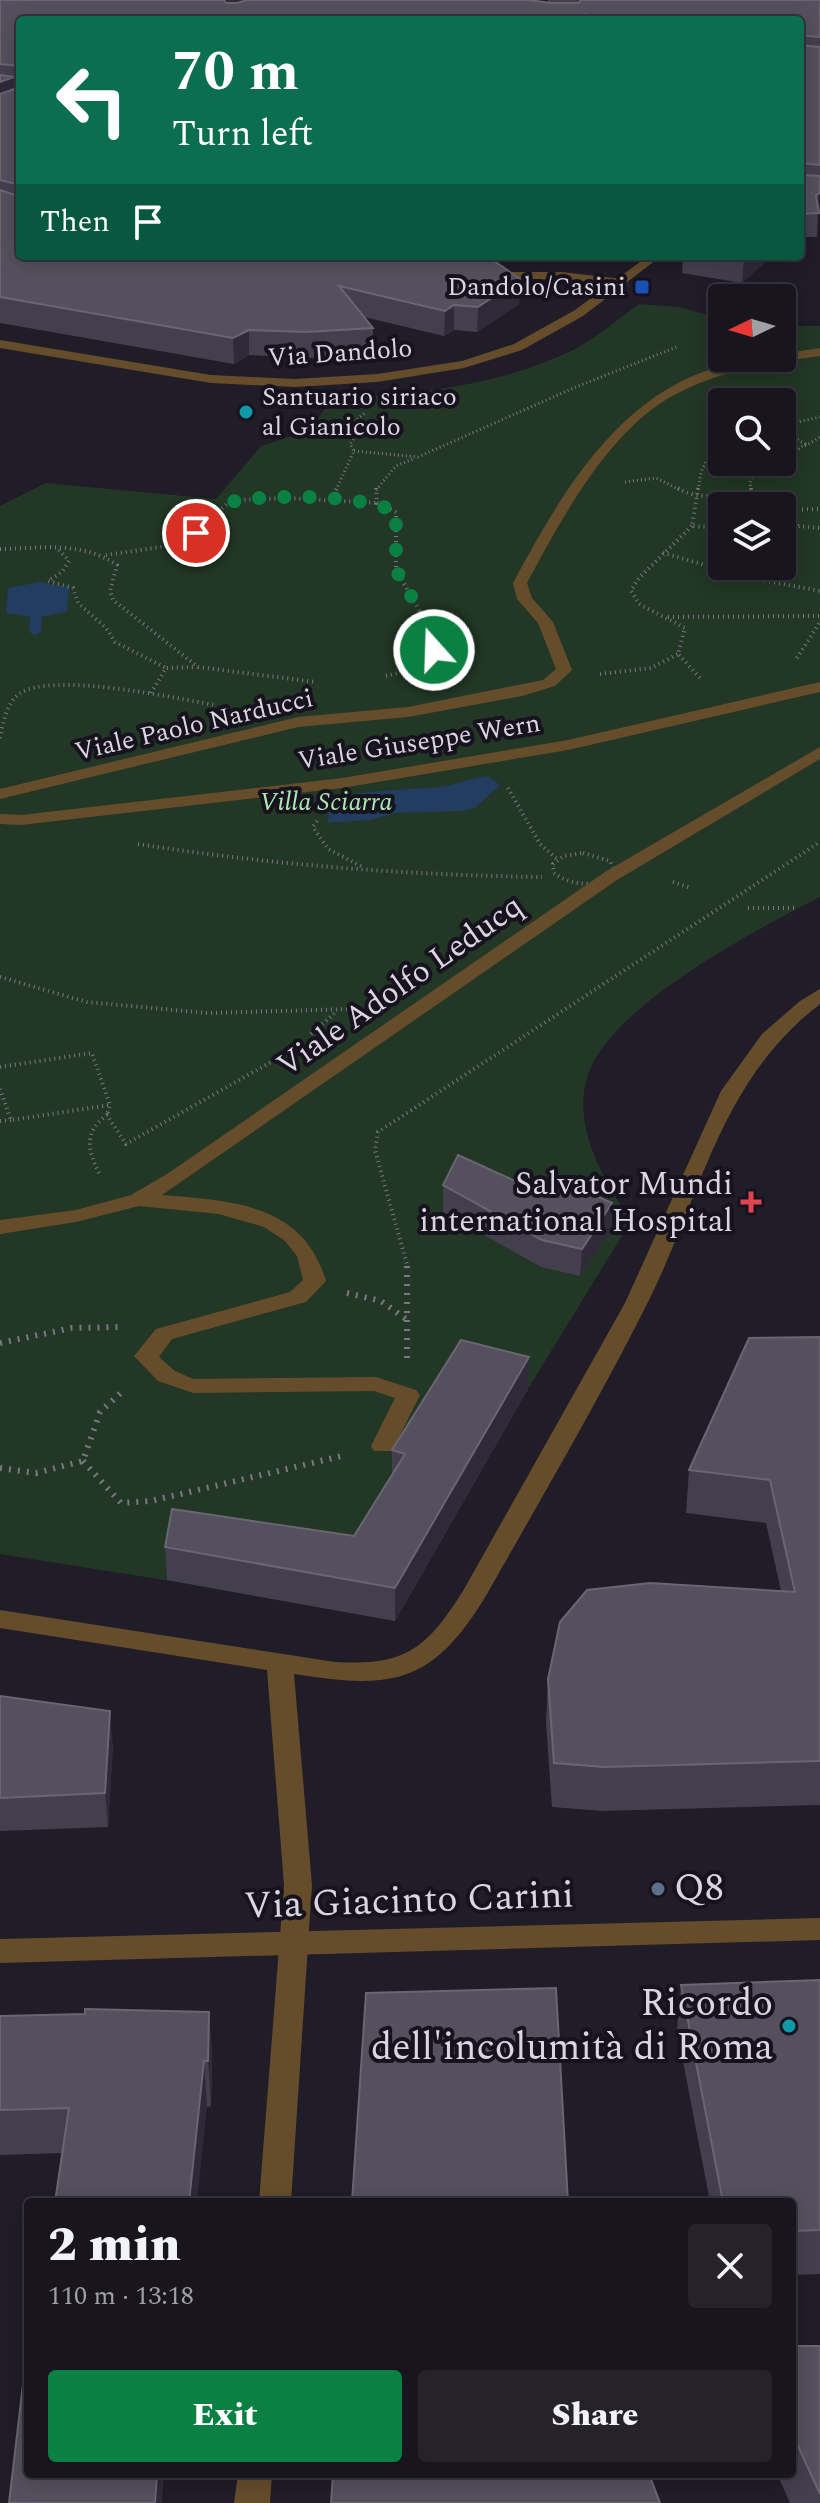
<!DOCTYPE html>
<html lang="en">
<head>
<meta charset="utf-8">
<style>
	:root { --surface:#18151e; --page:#25222b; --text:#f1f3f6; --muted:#9f9fa4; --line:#36343c; --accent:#0b8043 }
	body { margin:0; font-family:Spectral,serif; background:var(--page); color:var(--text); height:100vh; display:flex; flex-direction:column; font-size:30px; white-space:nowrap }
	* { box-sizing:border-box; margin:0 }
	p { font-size:26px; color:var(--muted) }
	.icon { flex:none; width:44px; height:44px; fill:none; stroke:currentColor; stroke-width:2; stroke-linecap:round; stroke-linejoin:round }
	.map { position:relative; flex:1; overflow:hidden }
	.side { position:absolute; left:24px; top:2198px; width:772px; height:280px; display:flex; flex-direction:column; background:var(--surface); border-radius:8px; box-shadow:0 4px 20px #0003,0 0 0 2px var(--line) }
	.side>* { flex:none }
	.top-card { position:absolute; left:16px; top:16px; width:788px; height:244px; border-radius:8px; box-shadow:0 4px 20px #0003,0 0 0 2px var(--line); background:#0b6e4f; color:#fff; overflow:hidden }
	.needle { width:52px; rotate:265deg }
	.fabs { position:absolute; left:708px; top:284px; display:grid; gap:16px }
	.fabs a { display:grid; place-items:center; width:88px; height:88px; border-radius:8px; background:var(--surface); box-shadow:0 4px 20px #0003,0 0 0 2px var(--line); font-size:40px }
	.pin { position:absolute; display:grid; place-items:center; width:68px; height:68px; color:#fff; margin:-34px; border:4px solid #fff; border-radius:50%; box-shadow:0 2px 8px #0007 }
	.me { position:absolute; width:88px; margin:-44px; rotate:340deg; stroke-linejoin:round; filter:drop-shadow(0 0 6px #0008) }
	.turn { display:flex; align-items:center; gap:28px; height:168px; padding:0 24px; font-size:36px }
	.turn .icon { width:104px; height:104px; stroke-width:2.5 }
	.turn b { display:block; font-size:56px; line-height:68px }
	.then { display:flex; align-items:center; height:76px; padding:0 24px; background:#0003; gap:16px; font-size:30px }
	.round { display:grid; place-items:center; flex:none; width:84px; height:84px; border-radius:8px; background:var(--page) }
	.overview { display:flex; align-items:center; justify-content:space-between; height:136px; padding:0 24px }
	h1 { font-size:48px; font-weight:800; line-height:60px }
	.cta { display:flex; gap:16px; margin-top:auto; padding:16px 24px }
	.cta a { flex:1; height:92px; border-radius:8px; background:var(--accent); color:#fff; font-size:32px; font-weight:800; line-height:92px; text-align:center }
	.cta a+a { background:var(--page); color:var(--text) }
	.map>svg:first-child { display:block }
	.green { fill:#223725; fill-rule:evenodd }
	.water { fill:#223d5f }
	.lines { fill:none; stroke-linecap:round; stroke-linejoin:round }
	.stream { fill:#223d5f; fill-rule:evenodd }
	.path-far2 { stroke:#7b7782; stroke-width:3; stroke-dasharray:1 3; stroke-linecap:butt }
	.path-far1 { stroke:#7b7782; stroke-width:4; stroke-dasharray:1 4; stroke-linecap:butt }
	.path { stroke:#7b7782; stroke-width:6; stroke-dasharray:2 7; stroke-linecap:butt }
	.pedestrian { fill:#654d2c; fill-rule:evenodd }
	.minor { fill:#654d2c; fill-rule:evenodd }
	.tertiary { fill:#654d2c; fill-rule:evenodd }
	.wall { fill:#443f4d }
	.shaded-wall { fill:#2f2a38 }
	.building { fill:#54505d; stroke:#696571; stroke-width:2 }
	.route { stroke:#0b8043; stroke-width:14; stroke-dasharray:0 25.2 }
	.transit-dot { fill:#1a4fb4; stroke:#17131e; stroke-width:3 }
	.culture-dot { fill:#0f9aa8; stroke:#17131e; stroke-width:3 }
	.health-dot { fill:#e0444e; stroke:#17131e; stroke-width:3 }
	.service-dot { fill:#5c6f8a; stroke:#17131e; stroke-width:3 }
	.labels { text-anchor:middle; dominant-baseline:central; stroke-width:8; stroke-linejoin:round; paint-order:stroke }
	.far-poi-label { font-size:26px; fill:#d9d6df; stroke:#17131e; text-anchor:end }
	.far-street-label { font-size:26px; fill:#d9d6df; stroke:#17131e }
	.far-park-label { font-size:26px; font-style:italic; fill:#abe9b2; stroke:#17131e }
	.street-label { font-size:32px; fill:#d9d6df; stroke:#17131e }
	.poi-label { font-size:32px; fill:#d9d6df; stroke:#17131e; text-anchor:end }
	.near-poi-label { font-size:38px; fill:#d9d6df; stroke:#17131e; text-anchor:start }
	.near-street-label { font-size:38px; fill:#d9d6df; stroke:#17131e }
</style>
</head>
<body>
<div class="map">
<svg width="820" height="2503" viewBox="0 0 820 2503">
	<rect width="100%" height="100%" fill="#201c28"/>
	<!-- green -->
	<path class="green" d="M639,304L679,307L722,319V358H782V326H820V897C756,930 607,1007 587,1078C572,1128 605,1182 631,1221L528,1389L395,1621L177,1582L0,1554V506L46,483L216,499L261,446L308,431L334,397C416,395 498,386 573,350C596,338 618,319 639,304ZM722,402H782V462H722ZM722,506H782V566H722Z"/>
	<!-- water -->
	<path class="water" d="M39,582L69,587L67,612L36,618L6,613L8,588Z
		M488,776L500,785L475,808L463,811L395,813L370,820L327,823L329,815L325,808C338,788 415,790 439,787C456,785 471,778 488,776Z"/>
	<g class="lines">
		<!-- stream -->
		<path class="stream" d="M36,615L42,618L41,632L35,635L29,632L30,618Z"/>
		<!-- path-far2 -->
		<path class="path-far2" d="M759,402L773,397
			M782,430L793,423L820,417
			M782,437L795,438L805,444L797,450H782
			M805,446L820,437
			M712,448H722
			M354,451L418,457L576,387L679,346
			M625,482L656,478L680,490
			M336,490L354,451L350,444L355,437L345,429L365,413
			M376,490L396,466L413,459
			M698,490L701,472L722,429
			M751,490L750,483L757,462"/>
		<!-- path-far1 -->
		<path class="path-far1" d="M376,488L377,503L396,512V570L429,627L434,650L419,668
			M678,488C699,503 735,491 760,501L761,506
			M698,488L692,526L722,528
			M751,488L752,497
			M332,499L337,488
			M782,510L820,509
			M692,526L639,578L631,591L639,604L685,628L678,654L700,678
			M782,538L799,526L820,528
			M0,549C40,548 82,541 117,565L110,591L113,600L198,667L316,682
			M59,550L69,561L62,572L48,581L73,588L78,603L106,628L115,642L166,668
			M663,553L751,578L820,591
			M106,555L181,544L228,503L239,500L287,498L377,503
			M751,578L760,566
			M668,617L820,616
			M797,658L820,622
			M600,674L651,668L678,654
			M386,676L419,668L431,671
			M151,693L166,668L197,667
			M0,738C3,723 6,704 19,694C51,671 175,698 214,705
			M508,788L540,844L557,859
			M317,821L313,827L328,849L363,867
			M138,844C272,865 406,875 542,877
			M583,853L610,861L615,871C598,888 573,887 554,873L553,864L564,856Z
			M673,882L691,888
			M748,908H796
			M0,977L87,1002L207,1013L352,1009
			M311,1034L337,1011
			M0,1067L92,1053L110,1105L107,1115
			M0,1089L11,1120L110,1105
			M0,1121L11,1120
			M99,1173C87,1149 84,1132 107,1115L126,1144L271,1062
			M408,1268L375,1150L378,1132L820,842"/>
		<!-- path -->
		<path class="path" d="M347,1293L381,1301L406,1319
			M0,1343L72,1328L119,1327
			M407,1358V1266
			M83,1461L121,1503L151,1501L346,1455
			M0,1468L36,1473L83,1461L100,1412L125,1389"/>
		<!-- pedestrian -->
		<path class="pedestrian" d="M820,348V356C772,363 722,370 678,393C610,427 562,518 527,583L532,598L553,622L572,670L555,686L522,696L408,717L298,727L0,799V789L298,717L408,707L543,680L556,669L538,623L517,599L513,583C572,473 641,358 782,358V354Z
			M820,682V692L568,750L342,788L21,825L0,824V814L21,815L342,778L568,740Z
			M820,747V759L617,880L162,1195C232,1201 303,1203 326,1281L306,1302L172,1339L159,1357L175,1371L193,1379L376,1377L416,1390L420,1395L392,1451H374L371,1446L395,1398L374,1391L193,1393L158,1381L134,1356L156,1329L290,1292L303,1280L297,1256L285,1241L264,1227L219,1214L139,1206L76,1222L0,1234V1220L76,1210L131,1195L167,1174L605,872Z"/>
		<!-- minor -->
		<path class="minor" d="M480,272H562L622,279L628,283L622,287L562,280L484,277L480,276Z
			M820,989V1004C720,1081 702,1193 649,1300C599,1400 542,1497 487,1594C433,1684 394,1690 294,1674L312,1885L291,2202H259L284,1885L267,1670L0,1628V1610L335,1662C406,1666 426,1649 463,1591L625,1303L721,1091L762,1034L800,1001Z
			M238,2474H272L270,2503H234Z"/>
		<!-- tertiary -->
		<path class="tertiary" d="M648,256H661L583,316L522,350L464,368L377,382L295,387L211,383L0,348V340L211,375L295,379L377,374L462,361L514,344L575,310Z
			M820,1918V1940L0,1963V1939Z"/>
	</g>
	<!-- wall -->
	<path class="wall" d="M0,0H241V2L246,0H535L548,3V0H820V214L818,215L817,237H800V20H20V256L520,279L519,304L477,332L454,330L444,336L364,317L373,328V354L306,358L249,355L234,364L0,323Z
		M683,256H772L742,283L682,273Z
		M443,1185L611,1230L580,1276L541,1267L443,1212Z
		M820,1337V1805L602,1811L552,1807L546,1723L548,1679L781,1591L766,1523L686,1513L689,1470Z
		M529,1357L528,1389L395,1621L167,1580L165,1547L354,1536L392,1475V1450Z
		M0,1696L113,1744L108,1827L0,1831Z
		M820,1980V2274L792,2275V2202H710L677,2030L681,1985Z
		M209,2012L212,2056L211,2106L62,2153L0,2155V2016Z
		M820,2346V2503H790L777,2474H792V2351Z"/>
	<!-- shaded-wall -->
	<path class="shaded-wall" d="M223,0H241V10L224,19Z
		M585,14V20H573Z
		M14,77L16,98L0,104V82Z
		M820,192V214L818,215L816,196Z
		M746,256H772L742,283L744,258Z
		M520,279L519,304L477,332L478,307Z
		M454,305V330L444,336L445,311Z
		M249,330V355L234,364L233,338Z
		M612,1203L611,1230L580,1276L582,1249Z
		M529,1357L528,1389L395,1621V1588Z
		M110,1711L113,1744L108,1827L105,1793Z
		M209,2012L212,2056L211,2106L208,2061Z
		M204,2061L207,2106L197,2202H189Z
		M157,2474H164L162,2503H155Z"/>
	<!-- building -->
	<path class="building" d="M0,0H224L226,3H238L246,0H528L552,3H579L581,0H820V37L800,35V20H590L585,14L573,20H20V78L19,66L0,64Z
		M800,45L820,47V165L802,163L800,169Z
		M0,75L14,77L0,82Z
		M20,87V185L0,180V94Z
		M800,173L802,175L820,176V192L816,196L819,213L800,214Z
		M0,190L18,196L20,194V256H487L520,279L478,307L454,305L445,311L339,286L373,328L305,332L249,330L233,338L0,297Z
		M458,1155L546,1195L559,1179L612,1203L582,1249L542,1240L443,1185Z
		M820,1337V1761L604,1767L554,1763L548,1679L560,1622L587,1590L650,1583L795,1592L770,1480L689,1470L749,1338Z
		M461,1340L529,1357L395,1588L165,1547L172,1509L354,1536L405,1454L392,1450Z
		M0,1696L110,1711L105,1793L0,1798Z
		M820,1980V2230L792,2231V2202H723L681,1985Z
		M556,1988L568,2202H352L366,1993Z
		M85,2009L209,2012L208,2061H204L189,2202H55L69,2108L0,2110V2016L85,2014Z
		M795,2346H820V2494L792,2433V2351Z
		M23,2384H28V2474H157L155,2503H9Z
		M333,2474H649L660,2503H331Z"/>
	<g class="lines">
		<!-- route -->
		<path class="route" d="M196,533L228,503L239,500C279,495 360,494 396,512V570L429,627L434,650"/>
	</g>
	<!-- markers -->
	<rect class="transit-dot" x="634" y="279" width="16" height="16" rx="4"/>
	<g class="culture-dot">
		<circle cx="246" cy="412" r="8"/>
		<circle cx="789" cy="2026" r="8"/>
	</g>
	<path class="health-dot" d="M747 1190h8v8h8v8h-8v8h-8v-8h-8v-8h8z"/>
	<circle class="service-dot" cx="658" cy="1889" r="8"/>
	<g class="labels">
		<!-- far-poi labels -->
		<g class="far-poi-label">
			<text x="626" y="287">Dandolo/Casini</text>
			<text x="262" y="397" text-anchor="start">Santuario siriaco<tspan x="262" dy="30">al Gianicolo</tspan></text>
		</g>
		<!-- far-street labels -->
		<g class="far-street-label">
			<text transform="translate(340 353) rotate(-4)">Via Dandolo</text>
			<text transform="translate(194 725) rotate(-13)">Viale Paolo Narducci</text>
			<text transform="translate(419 742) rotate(-9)">Viale Giuseppe Wern</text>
		</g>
		<!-- far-park labels -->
		<g class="far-park-label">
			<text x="326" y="802">Villa Sciarra</text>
		</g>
		<!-- street labels -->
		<g class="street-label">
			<text transform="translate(400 986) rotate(-35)">Viale Adolfo Leducq</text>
		</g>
		<!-- poi labels -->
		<g class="poi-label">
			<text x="733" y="1184">Salvator Mundi<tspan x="733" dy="37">international Hospital</tspan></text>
		</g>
		<!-- near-poi labels -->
		<g class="near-poi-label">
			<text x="674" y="1889">Q8</text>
			<text x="773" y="2004" text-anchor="end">Ricordo<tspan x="773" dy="44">dell'incolumità di Roma</tspan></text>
		</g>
		<!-- near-street labels -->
		<g class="near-street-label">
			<text transform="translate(409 1901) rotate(-2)">Via Giacinto Carini</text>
		</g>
	</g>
</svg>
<div class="fabs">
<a><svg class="needle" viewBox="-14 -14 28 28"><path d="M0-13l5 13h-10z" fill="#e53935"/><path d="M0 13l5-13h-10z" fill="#9f9fa4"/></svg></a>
<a><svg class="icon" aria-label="search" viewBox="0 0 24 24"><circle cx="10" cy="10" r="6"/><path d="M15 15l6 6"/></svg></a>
<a><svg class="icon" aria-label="layers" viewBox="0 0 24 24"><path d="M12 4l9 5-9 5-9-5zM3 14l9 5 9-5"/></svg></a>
</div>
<div class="pin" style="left:196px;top:533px;background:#d93025"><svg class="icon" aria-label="arrive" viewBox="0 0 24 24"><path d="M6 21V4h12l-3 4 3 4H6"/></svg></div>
<svg class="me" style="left:434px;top:650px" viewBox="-20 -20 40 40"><circle r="17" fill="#0b8043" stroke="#fff" stroke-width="3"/><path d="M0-11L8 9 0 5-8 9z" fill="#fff"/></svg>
<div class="top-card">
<div class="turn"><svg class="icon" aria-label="left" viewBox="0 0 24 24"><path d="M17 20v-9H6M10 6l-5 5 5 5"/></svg><div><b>70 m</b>Turn left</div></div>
<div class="then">Then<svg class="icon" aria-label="arrive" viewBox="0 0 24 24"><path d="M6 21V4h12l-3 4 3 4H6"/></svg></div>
</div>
<section class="side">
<div class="overview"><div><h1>2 min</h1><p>110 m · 13:18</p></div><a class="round"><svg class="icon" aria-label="close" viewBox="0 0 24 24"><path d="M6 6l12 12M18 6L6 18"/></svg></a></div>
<div class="cta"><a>Exit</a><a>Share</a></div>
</section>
</div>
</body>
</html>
